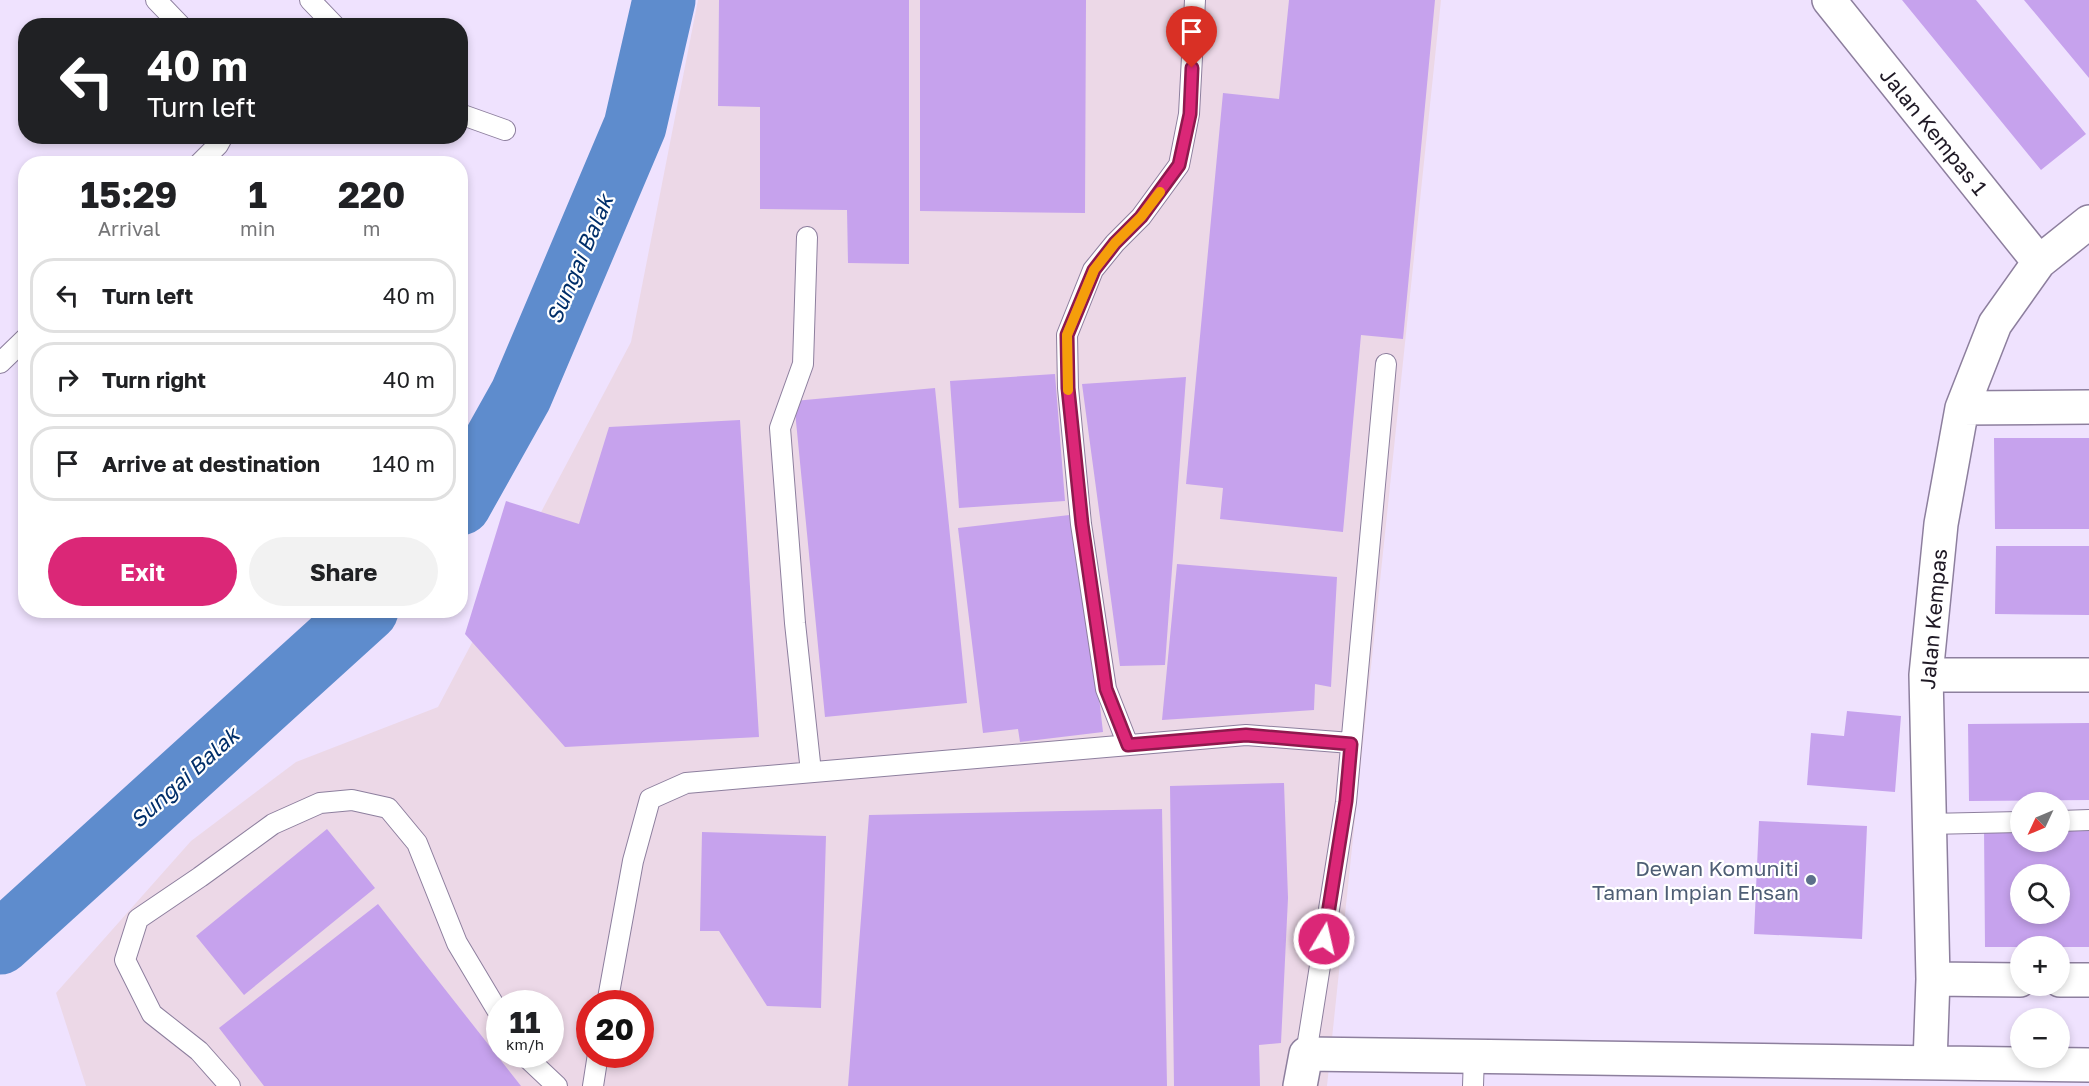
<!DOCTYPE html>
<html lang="en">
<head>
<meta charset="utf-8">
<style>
	:root { --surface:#fff; --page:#f2f2f2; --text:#202124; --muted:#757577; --line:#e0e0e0; --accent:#db2777 }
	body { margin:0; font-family:"Golos Text",sans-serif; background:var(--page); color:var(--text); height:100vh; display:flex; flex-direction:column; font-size:22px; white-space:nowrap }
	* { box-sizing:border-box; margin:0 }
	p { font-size:20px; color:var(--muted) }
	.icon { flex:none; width:33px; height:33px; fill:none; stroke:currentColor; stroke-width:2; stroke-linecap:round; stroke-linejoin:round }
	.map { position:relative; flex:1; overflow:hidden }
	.side { position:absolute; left:18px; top:156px; width:450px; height:462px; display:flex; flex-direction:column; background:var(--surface); border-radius:24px; box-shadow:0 3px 9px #0003 }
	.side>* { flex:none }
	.hud { position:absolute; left:18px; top:18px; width:450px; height:126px; border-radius:24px; box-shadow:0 3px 9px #0003; background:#202124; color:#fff; overflow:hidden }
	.needle { width:39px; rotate:226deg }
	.controls { position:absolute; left:2010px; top:792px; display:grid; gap:12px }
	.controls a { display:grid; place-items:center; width:60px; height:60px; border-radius:50%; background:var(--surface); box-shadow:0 3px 9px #0003; font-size:30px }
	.speed { position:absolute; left:486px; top:990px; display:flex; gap:12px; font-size:30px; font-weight:700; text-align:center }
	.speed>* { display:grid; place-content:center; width:78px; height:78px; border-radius:50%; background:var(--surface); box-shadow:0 3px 9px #0003; line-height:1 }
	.speed small { font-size:15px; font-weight:400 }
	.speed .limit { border:9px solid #d22; background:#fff; color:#111 }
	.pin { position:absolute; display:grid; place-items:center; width:51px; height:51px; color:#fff; margin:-62px -26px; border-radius:50% 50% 50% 0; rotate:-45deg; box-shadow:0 0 6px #0007 }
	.pin .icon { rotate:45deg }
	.me { position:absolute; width:66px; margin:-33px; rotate:9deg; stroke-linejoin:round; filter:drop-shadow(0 0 4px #0008) }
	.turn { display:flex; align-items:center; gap:21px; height:126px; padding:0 30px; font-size:27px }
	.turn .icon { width:78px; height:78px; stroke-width:2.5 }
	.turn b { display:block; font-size:42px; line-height:51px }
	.eta { display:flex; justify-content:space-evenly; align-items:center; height:102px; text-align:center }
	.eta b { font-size:36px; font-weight:700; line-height:42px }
	.action { display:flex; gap:12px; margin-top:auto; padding:12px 30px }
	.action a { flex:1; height:69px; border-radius:36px; background:var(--accent); color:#fff; font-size:24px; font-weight:700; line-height:69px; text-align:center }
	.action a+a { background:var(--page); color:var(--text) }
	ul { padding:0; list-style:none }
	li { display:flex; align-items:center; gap:18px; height:75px; margin:0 12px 9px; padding:0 18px; border:3px solid var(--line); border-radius:24px }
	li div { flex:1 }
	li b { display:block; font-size:22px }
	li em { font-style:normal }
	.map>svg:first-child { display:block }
	.industrial { fill:#ecd8e7; fill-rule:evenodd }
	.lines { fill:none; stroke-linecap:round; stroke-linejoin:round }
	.river { stroke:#5e8ccd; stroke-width:63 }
	.building { fill:#c6a2ed; fill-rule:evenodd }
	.service-casing { stroke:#8d7f9e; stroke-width:22 }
	.minor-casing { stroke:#8d7f9e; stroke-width:36 }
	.service { stroke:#fff; stroke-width:20 }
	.minor { stroke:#fff; stroke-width:33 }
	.route-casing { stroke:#8e194d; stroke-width:15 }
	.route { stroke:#db2777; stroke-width:10 }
	.slow { stroke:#f59e0b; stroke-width:10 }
	.service-dot { fill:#5c6f8a; stroke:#fff; stroke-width:2 }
	.labels { text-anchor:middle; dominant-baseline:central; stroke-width:4.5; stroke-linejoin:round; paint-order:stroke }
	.street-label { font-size:21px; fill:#1f1925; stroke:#fff }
	.service-label { font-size:21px; fill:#4e5e75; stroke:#fff; text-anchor:end }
	.water-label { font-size:22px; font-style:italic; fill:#002e69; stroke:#fff }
</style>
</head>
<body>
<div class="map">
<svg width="2089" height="1086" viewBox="0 0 2089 1086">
	<rect width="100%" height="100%" fill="#efe2fe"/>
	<!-- industrial -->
	<path class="industrial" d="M698,0H1441L1327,1086H86L56,993L191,841L296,762L438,707L631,342ZM500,1004H550V1054H500ZM590,1004H640V1054H590Z"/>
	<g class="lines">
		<!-- river -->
		<path class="river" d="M460,504L521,395L635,126L664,0
			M0,943L367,610"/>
	</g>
	<!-- building -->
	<path class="building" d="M719,0H909V264L848,263L847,210L760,209V107L718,106Z
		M920,0H1086L1085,213L920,211Z
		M1289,0H1435L1403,339L1361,335L1343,532L1220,519L1223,488L1186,484L1223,93L1279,99Z
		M1902,0H1976L2086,134L2041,170Z
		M2024,0H2089V78Z
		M1055,374L1065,501L959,508L950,381Z
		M1186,377L1165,665L1120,666L1082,384Z
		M935,388L967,703L825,717L794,401Z
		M740,420L759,737L565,747L465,634L506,501L579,524L609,427Z
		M1994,438H2089V529H1995Z
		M1078,514L1103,732L1020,742L1018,729L983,733L958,528Z
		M1996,546H2089V615L1995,614Z
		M1177,564L1337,577L1331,687L1315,684L1314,710L1162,720Z
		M1847,711L1901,716L1895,792L1807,785L1811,733L1844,736Z
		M2089,723V800L1969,801L1968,724Z
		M1284,783L1288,898L1281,1043L1259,1045L1260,1086H1174L1170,786Z
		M1162,809L1167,1086H848L869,815Z
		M1759,821L1867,826L1862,939L1754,934Z
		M1984,827H2020V842H2060V827L2089,828V947H1985ZM2020,874H2060V914H2020Z
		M327,829L375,888L244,995L196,936Z
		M702,832L826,836L821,1008L767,1006L719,931H700Z
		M378,904L521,1086H264L219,1028Z"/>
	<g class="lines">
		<defs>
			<path id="service" d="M156,0L181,26
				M310,0L335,26
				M460,114L505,130
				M199,164L218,145L223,136
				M807,237L803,364L780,428L795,623L811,772
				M0,363L26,338
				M1128,745L1106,689L1081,524L1068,388L1067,335L1093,270L1115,243L1141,217L1179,165L1189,114L1195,0
				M2060,821L2089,820
				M1928,824L2020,822
				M607,1004L633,861L650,799L686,783L1246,735L1351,743
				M523,1054L557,1086
				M1306,1054L1346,802L1386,364
				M230,1086L199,1051L152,1014L125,960L138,919L200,877L273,824L320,803L352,800L388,808L417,843L457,943L500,1015
				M593,1086L598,1054
				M1473,1086L1474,1056"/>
			<path id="minor" d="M1829,0L2039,262
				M1962,408L2089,407
				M1926,675H2089
				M1933,979L2020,980
				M2060,980H2089
				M1930,1063L1933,979L1926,675L1941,524L1962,408L1995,324L2039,262L2089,222
				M1300,1086L1306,1054L2089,1065"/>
		</defs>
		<!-- service casing -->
		<use href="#service" class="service-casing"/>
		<!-- minor casing -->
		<use href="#minor" class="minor-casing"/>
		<!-- service -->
		<use href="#service" class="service"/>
		<!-- minor -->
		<use href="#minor" class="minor"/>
	</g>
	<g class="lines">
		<defs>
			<path id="route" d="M1192,68L1190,114L1179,165L1141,217L1115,243L1094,270L1067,335L1068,388L1082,524L1106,689L1128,745L1246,735L1351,744L1346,801L1324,939"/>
		</defs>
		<!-- route casing -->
		<use href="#route" class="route-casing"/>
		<!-- route -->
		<use href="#route" class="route"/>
		<!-- slow -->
		<path class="slow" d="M1068,390L1067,335L1094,270L1115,243L1141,217L1160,192"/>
	</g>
	<!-- markers -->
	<circle class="service-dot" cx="1811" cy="880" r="6"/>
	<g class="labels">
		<!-- street labels -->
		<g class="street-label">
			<text transform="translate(1934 131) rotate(51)">Jalan Kempas 1</text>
			<text transform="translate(1933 619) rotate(-85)">Jalan Kempas</text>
		</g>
		<!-- service labels -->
		<g class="service-label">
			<text x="1799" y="868">Dewan Komuniti<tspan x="1799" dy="24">Taman Impian Ehsan</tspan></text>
		</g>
		<!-- water labels -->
		<g class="water-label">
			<text transform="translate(579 259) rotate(-67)">Sungai Balak</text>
			<text transform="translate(184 777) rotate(-42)">Sungai Balak</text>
		</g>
	</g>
</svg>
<div class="controls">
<a><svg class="needle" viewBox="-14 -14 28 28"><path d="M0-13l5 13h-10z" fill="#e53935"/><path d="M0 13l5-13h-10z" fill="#757577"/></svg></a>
<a><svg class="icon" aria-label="search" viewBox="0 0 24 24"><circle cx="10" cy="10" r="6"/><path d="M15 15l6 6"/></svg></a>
<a>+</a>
<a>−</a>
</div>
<div class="speed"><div>11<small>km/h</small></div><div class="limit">20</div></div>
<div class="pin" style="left:1192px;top:68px;background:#d93025"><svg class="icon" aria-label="arrive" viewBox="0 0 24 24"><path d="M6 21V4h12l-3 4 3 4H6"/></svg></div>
<svg class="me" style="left:1324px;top:939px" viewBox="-20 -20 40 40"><circle r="17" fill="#db2777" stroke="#fff" stroke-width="3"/><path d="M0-11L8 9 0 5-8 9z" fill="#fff"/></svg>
<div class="hud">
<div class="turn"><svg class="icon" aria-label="left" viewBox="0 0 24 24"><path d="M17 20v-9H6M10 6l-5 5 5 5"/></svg><div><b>40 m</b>Turn left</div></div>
</div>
<section class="side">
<div class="eta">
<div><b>15:29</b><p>Arrival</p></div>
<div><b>1</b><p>min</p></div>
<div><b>220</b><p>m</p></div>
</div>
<ul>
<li><svg class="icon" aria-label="left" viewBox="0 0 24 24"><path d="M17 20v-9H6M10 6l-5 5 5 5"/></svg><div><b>Turn left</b></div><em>40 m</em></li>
<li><svg class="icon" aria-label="right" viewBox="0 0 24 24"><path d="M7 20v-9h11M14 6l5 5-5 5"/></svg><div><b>Turn right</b></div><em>40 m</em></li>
<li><svg class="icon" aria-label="arrive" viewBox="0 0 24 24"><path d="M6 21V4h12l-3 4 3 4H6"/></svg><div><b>Arrive at destination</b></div><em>140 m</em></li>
</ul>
<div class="action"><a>Exit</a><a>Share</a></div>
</section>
</div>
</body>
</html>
